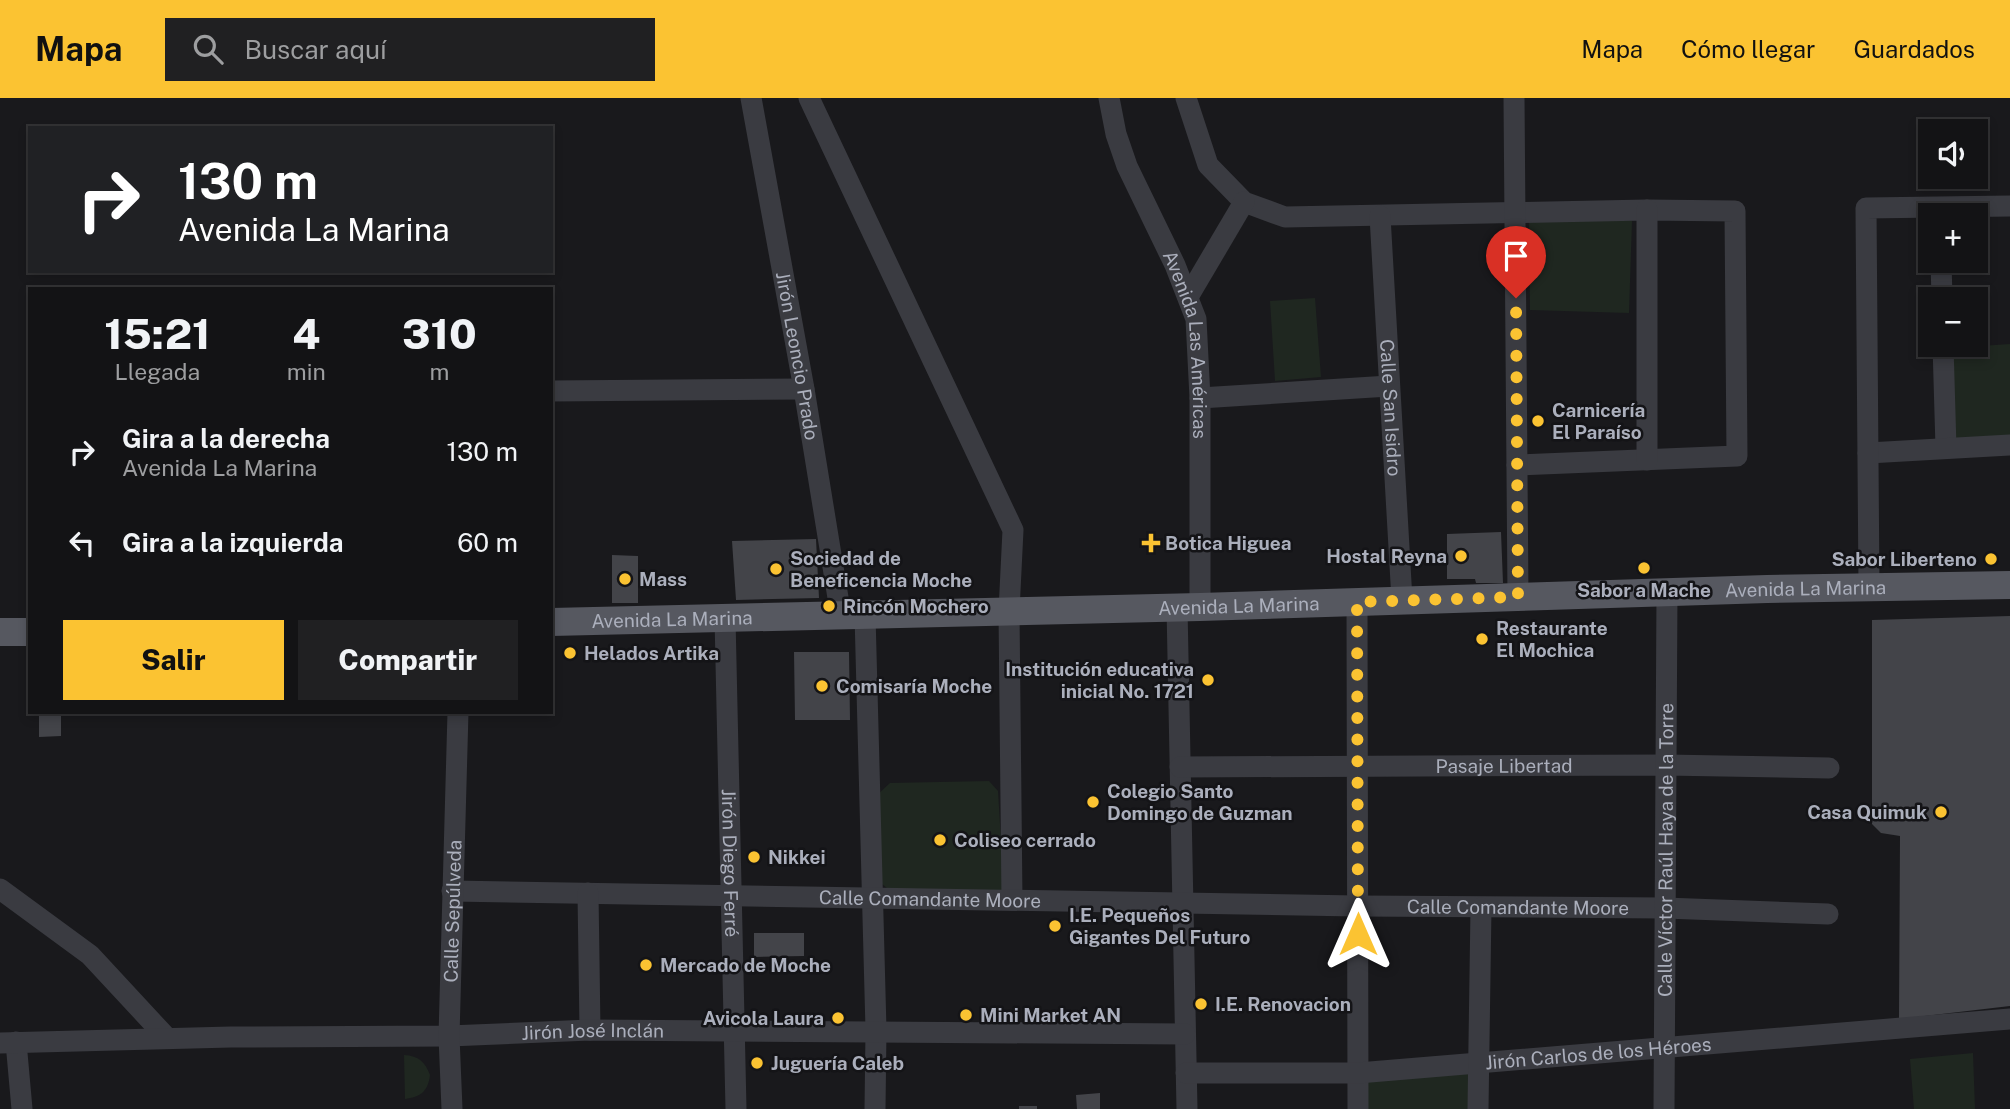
<!DOCTYPE html>
<html lang="es">
<head>
<meta charset="utf-8">
<style>
	:root { --surface:#131315; --page:#202022; --text:#f1f3f6; --muted:#9d9ea0; --line:#323234; --accent:#fbc332 }
	body { margin:0; font-family:"Public Sans",sans-serif; background:var(--page); color:var(--text); height:100vh; display:flex; flex-direction:column; font-size:26px; white-space:nowrap }
	* { box-sizing:border-box; margin:0 }
	p { font-size:23px; color:var(--muted) }
	.icon { flex:none; width:38px; height:38px; fill:none; stroke:currentColor; stroke-width:2; stroke-linecap:round; stroke-linejoin:round }
	.map { position:relative; flex:1; overflow:hidden }
	.panel { position:absolute; left:28px; top:189px; width:525px; height:427px; display:flex; flex-direction:column; background:var(--surface); border-radius:0px; box-shadow:0 4px 10px #0003,0 0 0 2px var(--line) }
	.panel>* { flex:none }
	.hud { position:absolute; left:28px; top:28px; width:525px; height:147px; border-radius:0px; box-shadow:0 4px 10px #0003,0 0 0 2px var(--line); background:#202124; color:#fff; overflow:hidden }
	.fabs { position:absolute; left:1918px; top:21px; display:grid; gap:14px }
	.fabs a { display:grid; place-items:center; width:70px; height:70px; border-radius:0px; background:var(--surface); box-shadow:0 4px 10px #0003,0 0 0 2px var(--line); font-size:35px }
	.pin { position:absolute; display:grid; place-items:center; width:60px; height:60px; color:#fff; margin:-72px -30px; border-radius:50% 50% 50% 0; rotate:-45deg; box-shadow:0 0 7px #0007 }
	.pin .icon { rotate:45deg }
	.me { position:absolute; width:77px; margin:-38px; rotate:0deg; stroke-linejoin:round; filter:drop-shadow(0 0 5px #0008) }
	.turn { display:flex; align-items:center; gap:24px; height:147px; padding:0 35px; font-size:32px }
	.turn .icon { width:91px; height:91px; stroke-width:2.5 }
	.turn b { display:block; font-size:49px; line-height:60px }
	.eta { display:flex; justify-content:space-evenly; align-items:center; height:119px; text-align:center }
	.eta b { font-size:42px; font-weight:800; line-height:49px }
	.action { display:flex; gap:14px; margin-top:auto; padding:14px 35px }
	.action a { flex:1; height:80px; border-radius:0px; background:var(--accent); color:#111; font-size:28px; font-weight:800; line-height:80px; text-align:center }
	.action a+a { background:var(--page); color:var(--text) }
	ul { padding:0; list-style:none }
	li { display:flex; align-items:center; gap:21px; height:91px; padding:0 35px }
	li div { flex:1 }
	li b { display:block; font-size:26px }
	li em { font-style:normal }
	header { display:flex; align-items:center; gap:42px; box-sizing:border-box; height:98px; padding:0 35px; background:var(--accent); color:#111 }
	header strong { font-size:33px }
	nav { display:flex; gap:38px; margin-inline-start:auto; font-size:24px }
	.search { width:490px; height:63px; background:var(--page); display:flex; align-items:center; gap:18px; box-sizing:border-box; padding:0 24px; border-radius:0px; color:var(--muted); font-size:26px }
	.map>svg:first-child { display:block }
	.green { fill:#1f2720 }
	.building { fill:#434449 }
	.lines { fill:none; stroke-linecap:round; stroke-linejoin:round }
	.minor { stroke:#3a3b41; stroke-width:21 }
	.major { stroke:#565860; stroke-width:28 }
	.route { stroke:#fbc332; stroke-width:12; stroke-dasharray:0 21.6 }
	.poi-dot { fill:#fbc332; stroke:#141417; stroke-width:2.5 }
	.labels { text-anchor:middle; dominant-baseline:central; stroke-width:5; stroke-linejoin:round; paint-order:stroke }
	.street-label { font-size:19px; fill:#abafbc; stroke:#141417 }
	.poi-label { font-size:19px; font-weight:bold; fill:#abafbc; stroke:#141417; text-anchor:start }
</style>
</head>
<body>
<header>
<strong>Mapa</strong>
<div class="search"><svg class="icon" aria-label="search" viewBox="0 0 24 24"><circle cx="10" cy="10" r="6"/><path d="M15 15l6 6"/></svg>Buscar aquí</div>
<nav><a>Mapa</a><a>Cómo llegar</a><a>Guardados</a></nav>
</header>
<div class="map">
<svg width="2010" height="1011" viewBox="0 0 2010 1011">
	<rect width="100%" height="100%" fill="#19191c"/>
	<!-- green -->
	<path class="green" d="M1529,119L1632,123L1629,215L1530,212Z
		M1315,200L1321,279L1275,283L1270,203Z
		M2010,246V341L1956,344L1950,250Z
		M989,683L998,693L1004,791L997,797L893,795L882,786L877,697L890,685Z
		M1973,955L1975,1011H1914L1910,961Z
		M404,957C419,958 425,964 430,977C428,994 420,999 405,1001Z
		M1474,969V1011H1363V977Z"/>
	<!-- building -->
	<path class="building" d="M1501,434L1503,485H1476L1475,481H1447V436Z
		M816,441L819,500L736,502L732,443Z
		M612,457L638,458V505H612Z
		M2010,518V908L1899,921L1900,738L1881,735L1872,726V522Z
		M794,554H849L850,622H795Z
		M39,614H61V638L39,639Z
		M754,835H804V858L754,859Z
		M1100,995V1011H1077L1076,997Z
		M1019,1008H1037V1011H1019Z"/>
	<g class="lines">
		<!-- minor -->
		<g class="minor">
			<path id="s1" d="M751,0L804,291L841,518"/>
			<path d="M809,0L1013,432L1009,513L1012,802"/>
			<path id="s2" d="M1109,0L1116,36L1127,68L1175,167L1196,221L1200,300V509"/>
			<path d="M1186,0L1208,67L1244,104L1285,119L1647,112L1735,113L1737,358L1517,367"/>
			<path d="M1514,0L1518,499"/>
			<path d="M1647,112V362"/>
			<path id="s3" d="M1380,118L1402,502"/>
			<path d="M1941,163L1942,201"/>
			<path d="M1188,199L1244,104"/>
			<path d="M1943,247L1946,350"/>
			<path d="M551,293L804,291"/>
			<path d="M1200,300L1389,288"/>
			<path d="M1868,355L2010,347"/>
			<path d="M1869,490L1866,110L2010,108"/>
			<path d="M1357,504L1358,1011"/>
			<path d="M1177,509L1187,1011"/>
			<path d="M865,517L876,932L875,1011"/>
			<path id="s4" d="M725,520L736,1011"/>
			<path id="s5" d="M1180,669L1666,667L1829,670"/>
			<path d="M0,791L90,857L167,940"/>
			<path id="s6" d="M452,793L1357,808L1665,810L1828,816"/>
			<path d="M588,795L590,932"/>
			<path d="M16,944L22,1011"/>
			<path id="s7" d="M0,945L231,939L449,938L590,932L1185,936"/>
			<path id="s8" d="M1186,975H1358L2010,921"/>
			<path id="s9" d="M452,1011L449,938L458,614"/>
			<path d="M1478,1011L1481,810"/>
			<path id="s10" d="M1664,1011L1667,494"/>
		</g>
		<!-- major -->
		<g class="major">
			<path id="s11" d="M551,524L1200,509L1767,491L2010,487"/>
			<path d="M0,534H30"/>
		</g>
	</g>
	<g class="lines">
		<!-- route -->
		<path class="route" d="M1358,836L1357,504L1518,499L1516,200"/>
	</g>
	<!-- markers -->
	<g class="poi-dot">
		<circle cx="1538" cy="323" r="7"/>
		<path d="M1147.5 434.5h7v7h7v7h-7v7h-7v-7h-7v-7h7z"/>
		<circle cx="1461" cy="458" r="7"/>
		<circle cx="1991" cy="461" r="7"/>
		<circle cx="1644" cy="470" r="7"/>
		<circle cx="776" cy="471" r="7"/>
		<circle cx="625" cy="481" r="7"/>
		<circle cx="829" cy="508" r="7"/>
		<circle cx="1482" cy="541" r="7"/>
		<circle cx="570" cy="555" r="7"/>
		<circle cx="1208" cy="582" r="7"/>
		<circle cx="822" cy="588" r="7"/>
		<circle cx="1093" cy="704" r="7"/>
		<circle cx="1941" cy="714" r="7"/>
		<circle cx="940" cy="742" r="7"/>
		<circle cx="754" cy="759" r="7"/>
		<circle cx="1055" cy="828" r="7"/>
		<circle cx="646" cy="867" r="7"/>
		<circle cx="1201" cy="906" r="7"/>
		<circle cx="966" cy="917" r="7"/>
		<circle cx="838" cy="920" r="7"/>
		<circle cx="757" cy="965" r="7"/>
	</g>
	<g class="labels">
		<!-- street labels -->
		<g class="street-label">
			<text stroke="none"><textPath href="#s2" startOffset="262">Avenida Las Américas</textPath></text>
			<text stroke="none"><textPath href="#s1" startOffset="262">Jirón Leoncio Prado</textPath></text>
			<text stroke="none"><textPath href="#s3" startOffset="192">Calle San Isidro</textPath></text>
			<text stroke="none"><textPath href="#s11" startOffset="1255">Avenida La Marina</textPath></text>
			<text stroke="none"><textPath href="#s11" startOffset="688">Avenida La Marina</textPath></text>
			<text stroke="none"><textPath href="#s11" startOffset="121">Avenida La Marina</textPath></text>
			<text stroke="none"><textPath href="#s5" startOffset="324">Pasaje Libertad</textPath></text>
			<text stroke="none"><textPath href="#s10" startOffset="259">Calle Víctor Raúl Haya de la Torre</textPath></text>
			<text stroke="none"><textPath href="#s4" startOffset="245">Jirón Diego Ferré</textPath></text>
			<text stroke="none"><textPath href="#s6" startOffset="478">Calle Comandante Moore</textPath></text>
			<text stroke="none"><textPath href="#s6" startOffset="1066">Calle Comandante Moore</textPath></text>
			<text stroke="none"><textPath href="#s9" startOffset="198">Calle Sepúlveda</textPath></text>
			<text stroke="none"><textPath href="#s7" startOffset="593">Jirón José Inclán</textPath></text>
			<text stroke="none"><textPath href="#s8" startOffset="413">Jirón Carlos de los Héroes</textPath></text>
		</g>
		<!-- poi labels -->
		<g class="poi-label">
			<text x="1552" y="312">Carnicería<tspan x="1552" dy="22">El Paraíso</tspan></text>
			<text x="1165" y="445">Botica Higuea</text>
			<text x="1447" y="458" text-anchor="end">Hostal Reyna</text>
			<text x="790" y="460">Sociedad de<tspan x="790" dy="22">Beneficencia Moche</tspan></text>
			<text x="1977" y="461" text-anchor="end">Sabor Liberteno</text>
			<text x="639" y="481">Mass</text>
			<text x="1644" y="492" text-anchor="middle">Sabor a Mache</text>
			<text x="843" y="508">Rincón Mochero</text>
			<text x="1496" y="530">Restaurante<tspan x="1496" dy="22">El Mochica</tspan></text>
			<text x="584" y="555">Helados Artika</text>
			<text x="1194" y="571" text-anchor="end">Institución educativa<tspan x="1194" dy="22">inicial No. 1721</tspan></text>
			<text x="836" y="588">Comisaría Moche</text>
			<text x="1107" y="693">Colegio Santo<tspan x="1107" dy="22">Domingo de Guzman</tspan></text>
			<text x="1927" y="714" text-anchor="end">Casa Quimuk</text>
			<text x="954" y="742">Coliseo cerrado</text>
			<text x="768" y="759">Nikkei</text>
			<text x="1069" y="817">I.E. Pequeños<tspan x="1069" dy="22">Gigantes Del Futuro</tspan></text>
			<text x="660" y="867">Mercado de Moche</text>
			<text x="1215" y="906">I.E. Renovacion</text>
			<text x="980" y="917">Mini Market AN</text>
			<text x="824" y="920" text-anchor="end">Avicola Laura</text>
			<text x="771" y="965">Juguería Caleb</text>
		</g>
	</g>
</svg>
<div class="fabs">
<a><svg class="icon" aria-label="sound" viewBox="0 0 24 24"><path d="M4 9h4l5-4v14l-5-4H4zM17 9q2 3 0 6"/></svg></a>
<a>+</a>
<a>−</a>
</div>
<div class="pin" style="left:1516px;top:200px;background:#d93025"><svg class="icon" aria-label="arrive" viewBox="0 0 24 24"><path d="M6 21V4h12l-3 4 3 4H6"/></svg></div>
<svg class="me" style="left:1358px;top:836px" viewBox="-20 -20 40 40"><path d="M0-17L14 15 0 8-14 15z" fill="#fbc332" stroke="#fff" stroke-width="4"/></svg>
<div class="hud">
<div class="turn"><svg class="icon" aria-label="right" viewBox="0 0 24 24"><path d="M7 20v-9h11M14 6l5 5-5 5"/></svg><div><b>130 m</b>Avenida La Marina</div></div>
</div>
<section class="panel">
<div class="eta">
<div><b>15:21</b><p>Llegada</p></div>
<div><b>4</b><p>min</p></div>
<div><b>310</b><p>m</p></div>
</div>
<ul>
<li><svg class="icon" aria-label="right" viewBox="0 0 24 24"><path d="M7 20v-9h11M14 6l5 5-5 5"/></svg><div><b>Gira a la derecha</b><p>Avenida La Marina</p></div><em>130 m</em></li>
<li><svg class="icon" aria-label="left" viewBox="0 0 24 24"><path d="M17 20v-9H6M10 6l-5 5 5 5"/></svg><div><b>Gira a la izquierda</b></div><em>60 m</em></li>
</ul>
<div class="action"><a>Salir</a><a>Compartir</a></div>
</section>
</div>
</body>
</html>
